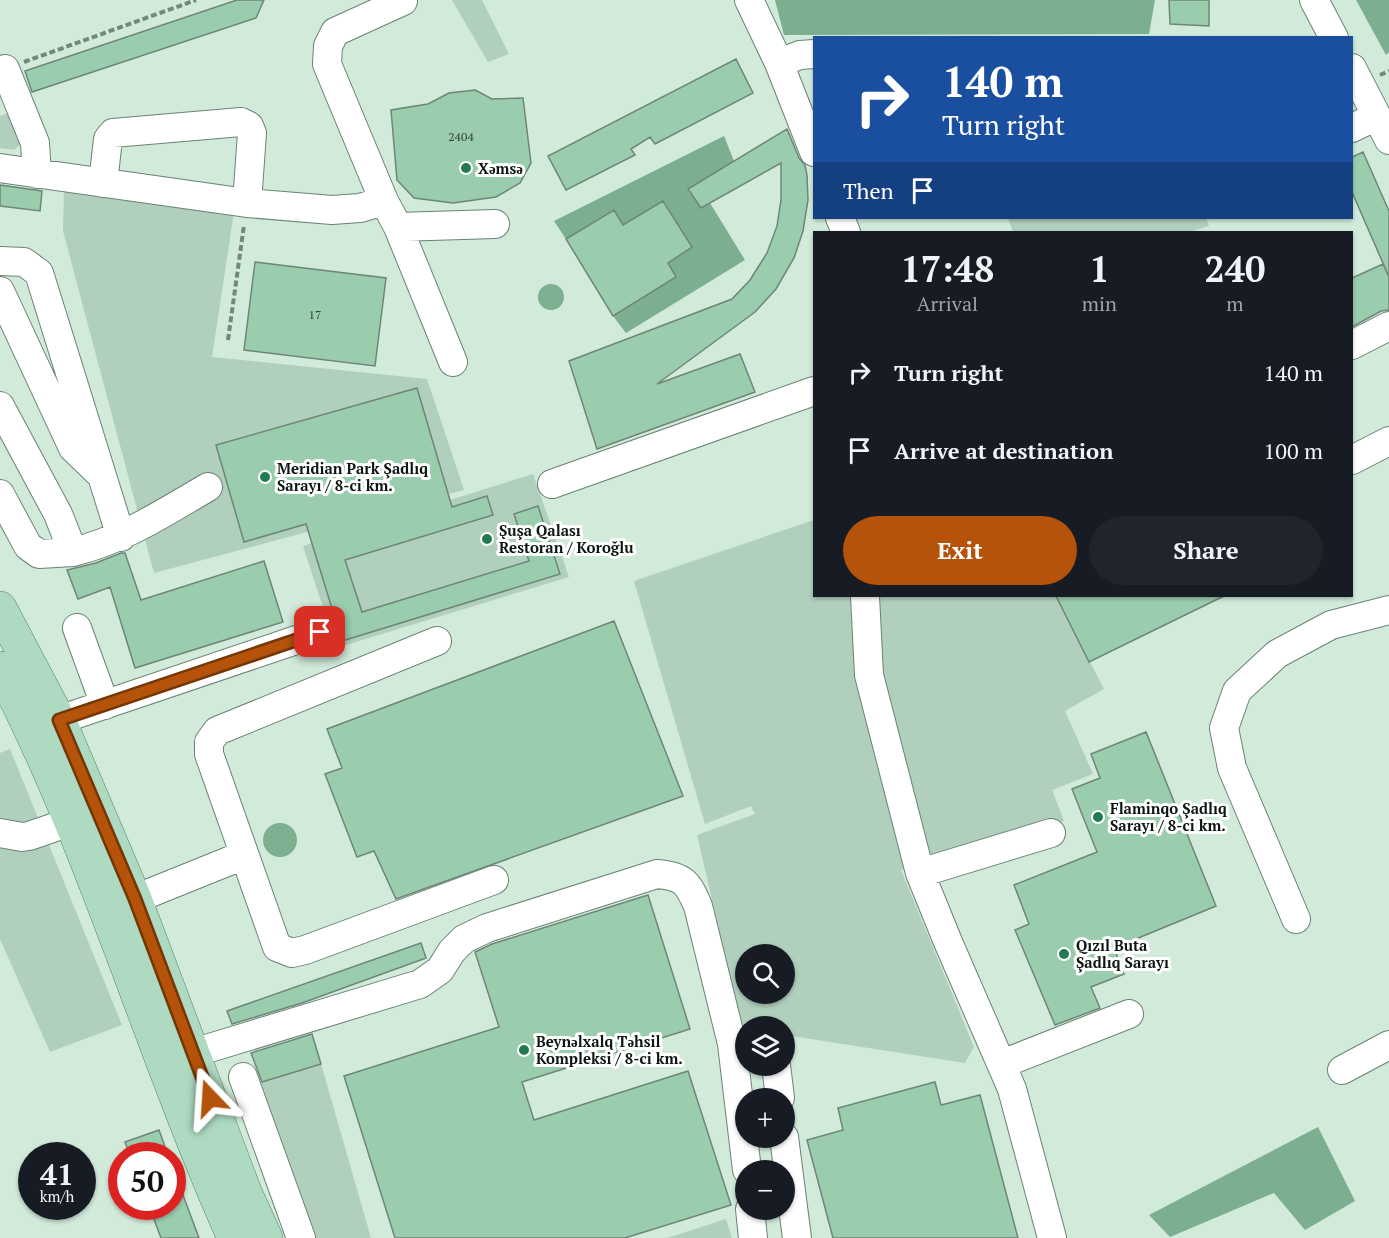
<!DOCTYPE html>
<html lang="en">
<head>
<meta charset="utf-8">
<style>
	:root { --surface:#171b24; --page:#20242c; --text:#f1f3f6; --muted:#9ea1a6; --accent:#b45309 }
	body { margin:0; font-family:"PT Serif",serif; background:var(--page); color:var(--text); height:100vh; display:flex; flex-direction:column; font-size:22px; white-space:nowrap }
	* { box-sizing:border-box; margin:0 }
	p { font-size:20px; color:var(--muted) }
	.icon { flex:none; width:33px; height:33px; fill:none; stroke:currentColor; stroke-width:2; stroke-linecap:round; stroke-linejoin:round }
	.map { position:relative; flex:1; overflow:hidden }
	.details { position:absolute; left:813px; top:231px; width:540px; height:366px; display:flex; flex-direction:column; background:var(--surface); border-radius:0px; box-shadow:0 2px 4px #0004 }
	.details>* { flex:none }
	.guide { position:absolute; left:813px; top:36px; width:540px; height:183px; border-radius:0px; box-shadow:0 2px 4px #0004; background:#1a4fa0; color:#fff; overflow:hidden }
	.tools { position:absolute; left:735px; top:944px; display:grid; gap:12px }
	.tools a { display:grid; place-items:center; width:60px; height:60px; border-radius:50%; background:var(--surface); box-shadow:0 2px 4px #0004; font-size:30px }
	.speed { position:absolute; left:18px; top:1142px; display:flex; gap:12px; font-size:30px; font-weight:700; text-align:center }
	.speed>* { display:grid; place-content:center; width:78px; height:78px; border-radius:50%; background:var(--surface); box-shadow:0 2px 4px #0004; line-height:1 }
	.speed small { font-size:15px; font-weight:400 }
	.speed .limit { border:9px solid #d22; background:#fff; color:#111 }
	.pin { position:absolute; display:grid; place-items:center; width:51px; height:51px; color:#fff; margin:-26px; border-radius:12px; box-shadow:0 3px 9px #0006 }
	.me { position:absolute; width:66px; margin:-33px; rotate:340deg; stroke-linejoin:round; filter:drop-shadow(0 0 4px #0008) }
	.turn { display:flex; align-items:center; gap:21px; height:126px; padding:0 30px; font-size:27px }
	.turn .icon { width:78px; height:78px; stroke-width:2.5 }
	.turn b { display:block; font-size:42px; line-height:51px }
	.then { display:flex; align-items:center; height:57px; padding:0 30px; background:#0003; gap:12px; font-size:22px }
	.eta { display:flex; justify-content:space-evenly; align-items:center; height:102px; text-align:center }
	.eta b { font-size:36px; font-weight:700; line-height:42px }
	.action { display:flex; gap:12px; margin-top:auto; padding:12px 30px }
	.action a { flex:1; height:69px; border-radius:36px; background:var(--accent); color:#fff; font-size:24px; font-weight:700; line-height:69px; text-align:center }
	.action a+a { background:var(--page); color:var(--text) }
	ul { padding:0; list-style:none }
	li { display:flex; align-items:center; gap:18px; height:78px; padding:0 30px }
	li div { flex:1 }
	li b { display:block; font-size:22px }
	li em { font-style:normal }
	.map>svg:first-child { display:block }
	.green { fill:#b0cfbc; fill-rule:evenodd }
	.forest { fill:#7cae90 }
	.water { fill:#7daf91 }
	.building { fill:#9acdae; stroke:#6e8677; stroke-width:1.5 }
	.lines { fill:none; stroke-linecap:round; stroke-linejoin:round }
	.minor-casing { stroke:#6b8274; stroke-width:30 }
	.major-casing { stroke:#528567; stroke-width:34 }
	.path { stroke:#75867b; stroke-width:4; stroke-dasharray:6 3; stroke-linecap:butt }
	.minor { stroke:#fff; stroke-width:28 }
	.major { stroke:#aedac1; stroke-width:33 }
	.route-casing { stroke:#753606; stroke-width:15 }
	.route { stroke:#b45309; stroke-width:10 }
	.poi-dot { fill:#217b50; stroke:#fff; stroke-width:2 }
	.labels { text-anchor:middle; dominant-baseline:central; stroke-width:6; stroke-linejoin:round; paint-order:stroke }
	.number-label { font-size:12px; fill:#304337 }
	.poi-label { font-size:15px; font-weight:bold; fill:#0c150f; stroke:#fff; text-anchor:start }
</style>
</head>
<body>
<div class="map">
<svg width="1389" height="1238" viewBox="0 0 1389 1238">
	<rect width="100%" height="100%" fill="#d1eada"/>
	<!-- green -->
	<path class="green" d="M452,0H482L509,54L488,62Z
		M10,113L21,144L14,150L0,148V116Z
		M64,189L234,212L212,357L427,379L464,490L154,573L63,231Z
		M1008,218H1206L1209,226L1188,232H1013Z
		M533,474L569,577L336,648L303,546Z
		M814,520V596H1056L1104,689L1065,711L1093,774L1052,790L1064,821L901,870L974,1047L965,1063L785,1035L784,1026H746L745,1029H742L697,835L755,814L751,806L705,824L634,581ZM746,954H784V993H746Z
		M10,749L122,1025L50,1052L0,939V753Z
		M321,1064L371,1238H312L261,1083Z
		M726,1219L732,1238H667Z"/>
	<!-- forest -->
	<path class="forest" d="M775,0H1155L1149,34L784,35Z
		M1356,0H1389V52L1386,55Z
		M724,136L734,161L688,189L701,208L710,203L745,260L626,333L613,316L676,277L668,263L692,247L664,201L623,225L613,210L566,239L554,221Z
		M1318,1127L1355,1201L1305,1230L1274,1193L1170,1237L1149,1215Z"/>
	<!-- water -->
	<path class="water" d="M538 297a13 13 0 1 1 26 0a13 13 0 1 1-26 0Z
		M263 840a17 17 0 1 1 34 0a17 17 0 1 1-34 0Z"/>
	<!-- building -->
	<path class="building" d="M237,0H264L256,18L32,92L25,71Z
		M1169,0H1209V26L1170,24Z
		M736,59L753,93L655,144L650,137L631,149L635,155L566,190L548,156Z
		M475,90L492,99L523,98L531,163L520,183L496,197L453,203L414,198L397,180L391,110L428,104L449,93Z
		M787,129L799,158L805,165L807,175L808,200L803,231L794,258L776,289L755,312L657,384L740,354L755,392L597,449L569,361L732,299L750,280L767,253L777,226L781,200V163L701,208L688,189Z
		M1363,152L1389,211V277L1352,192V157Z
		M0,185L42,191L40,211L0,206Z
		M663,201L692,247L668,263L676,277L613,316L566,239L614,210L623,225Z
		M255,262L386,278L375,366L244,350Z
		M1383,264L1389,277V310L1381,311L1352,327V278Z
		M417,388L452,507L487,496L493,515L345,560L362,612L529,561L514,514L538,506L560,574L342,641L306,524L244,542L216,445Z
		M121,553H125L141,600L264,561L283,622L135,668L110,587L78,599L67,570L96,563Z
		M1056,596H1224L1089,662Z
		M614,621L683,796L396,899L374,851L357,857L325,774L342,768L327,729Z
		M1146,732L1216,906L1114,948L1124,974L1091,987L1100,1008L1055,1025L1015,930L1029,924L1014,885L1097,852L1072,789L1100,778L1091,754Z
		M648,895L690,1029L522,1082L534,1120L688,1071L731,1205L625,1238H395L344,1076L499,1027L475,952L492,944Z
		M421,943L426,958L302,1003L232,1024L227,1011Z
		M312,1034L321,1064L262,1082L251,1053Z
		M935,1082L941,1105L980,1095L1018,1238H833L807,1140L843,1130L838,1108Z
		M159,1130L168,1155H130L125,1142Z
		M172,1171H174L199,1238H161L149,1206H172Z"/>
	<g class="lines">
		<defs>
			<path id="minor" d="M749,0L779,63L814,152
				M1314,0L1334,38
				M403,1L335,32L328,46L327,64L384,201L398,227L495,224
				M779,63L800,55L814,54
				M1352,68L1389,140
				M5,69L35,143L37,174
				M1352,128L1377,116
				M0,168L247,203L332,210L360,208L384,201
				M103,183L108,139L113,133L241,122L249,126L252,133L247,203
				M840,218L846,232
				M398,227L453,362
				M0,261L24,262L39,273L121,537
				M0,291L73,448L100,474
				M1352,345L1389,326
				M0,406L58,514L73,552C123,540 165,512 208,487
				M1352,460L1389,441
				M552,484L814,391
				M0,494L28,546L39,554L73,552
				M865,596L869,675L920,873L948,942L1012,1089L1052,1238
				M77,628L105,705
				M437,641L217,731L209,742V754L277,947L292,953L305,950L494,880
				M59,720L320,632
				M0,833L22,837L29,836L70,822
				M920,873L1051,833
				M135,899L244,855
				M1296,919L1232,768L1224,728L1237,691L1277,654L1331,625L1389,610
				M193,1053L420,984L440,970L452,951L464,939L487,928L657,874C684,876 688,883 698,906L732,1044L747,1170
				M1002,1064L1129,1014
				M776,1065L780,1098
				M1342,1070L1389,1045
				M243,1077L301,1238
				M784,1137L797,1238
				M750,1209L753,1238"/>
			<path id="major" d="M0,608L59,720L135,899L245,1192L266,1238
				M0,668C95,850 150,1050 234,1238"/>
		</defs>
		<!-- minor casing -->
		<use href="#minor" class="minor-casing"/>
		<!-- major casing -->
		<use href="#major" class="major-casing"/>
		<!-- path -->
		<path class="path" d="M24,62L196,0
			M1380,75L1389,71
			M228,340L244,225"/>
		<!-- minor -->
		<use href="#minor" class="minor"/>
		<!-- major -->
		<use href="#major" class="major"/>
	</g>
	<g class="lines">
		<defs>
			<path id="route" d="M210,1098L135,899L59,720L320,632"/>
		</defs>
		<!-- route casing -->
		<use href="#route" class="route-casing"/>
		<!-- route -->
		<use href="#route" class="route"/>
	</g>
	<!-- markers -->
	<g class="poi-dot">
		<circle cx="466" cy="168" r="6"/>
		<circle cx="265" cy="477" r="6"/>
		<circle cx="487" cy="539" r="6"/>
		<circle cx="1098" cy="817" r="6"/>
		<circle cx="1064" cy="954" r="6"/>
		<circle cx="524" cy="1050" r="6"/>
	</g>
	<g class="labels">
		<!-- number labels -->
		<g class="number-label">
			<text x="461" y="136">2404</text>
			<text x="315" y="314">17</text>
		</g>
		<!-- poi labels -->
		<g class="poi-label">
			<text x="478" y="168">Xəmsə</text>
			<text x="277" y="468">Meridian Park Şadlıq<tspan x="277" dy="17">Sarayı / 8-ci km.</tspan></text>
			<text x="499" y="530">Şuşa Qalası<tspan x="499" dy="17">Restoran / Koroğlu</tspan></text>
			<text x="1110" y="808">Flaminqo Şadlıq<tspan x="1110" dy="17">Sarayı / 8-ci km.</tspan></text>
			<text x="1076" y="945">Qızıl Buta<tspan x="1076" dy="17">Şadlıq Sarayı</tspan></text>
			<text x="536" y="1041">Beynəlxalq Təhsil<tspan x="536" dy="17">Kompleksi / 8-ci km.</tspan></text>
		</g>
	</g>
</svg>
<div class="tools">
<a><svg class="icon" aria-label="search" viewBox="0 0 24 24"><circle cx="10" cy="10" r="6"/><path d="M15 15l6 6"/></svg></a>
<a><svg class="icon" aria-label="layers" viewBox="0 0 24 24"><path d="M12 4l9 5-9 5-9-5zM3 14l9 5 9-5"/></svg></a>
<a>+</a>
<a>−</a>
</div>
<div class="speed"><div>41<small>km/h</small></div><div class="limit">50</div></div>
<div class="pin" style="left:320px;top:632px;background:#d93025"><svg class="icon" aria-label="arrive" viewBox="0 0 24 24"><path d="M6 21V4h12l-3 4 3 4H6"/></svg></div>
<svg class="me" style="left:210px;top:1098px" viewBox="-20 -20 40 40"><path d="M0-17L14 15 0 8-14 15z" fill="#b45309" stroke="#fff" stroke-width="4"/></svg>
<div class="guide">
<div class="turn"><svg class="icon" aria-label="right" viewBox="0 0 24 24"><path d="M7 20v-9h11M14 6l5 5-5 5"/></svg><div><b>140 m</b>Turn right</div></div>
<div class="then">Then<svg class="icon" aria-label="arrive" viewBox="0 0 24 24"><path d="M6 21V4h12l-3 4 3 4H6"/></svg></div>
</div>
<section class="details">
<div class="eta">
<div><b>17:48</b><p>Arrival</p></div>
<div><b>1</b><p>min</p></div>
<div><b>240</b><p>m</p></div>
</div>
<ul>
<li><svg class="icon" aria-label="right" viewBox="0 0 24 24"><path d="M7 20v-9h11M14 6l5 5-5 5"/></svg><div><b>Turn right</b></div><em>140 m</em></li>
<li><svg class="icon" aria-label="arrive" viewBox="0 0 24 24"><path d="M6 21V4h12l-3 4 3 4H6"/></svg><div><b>Arrive at destination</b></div><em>100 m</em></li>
</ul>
<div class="action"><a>Exit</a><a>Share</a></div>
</section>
</div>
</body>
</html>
